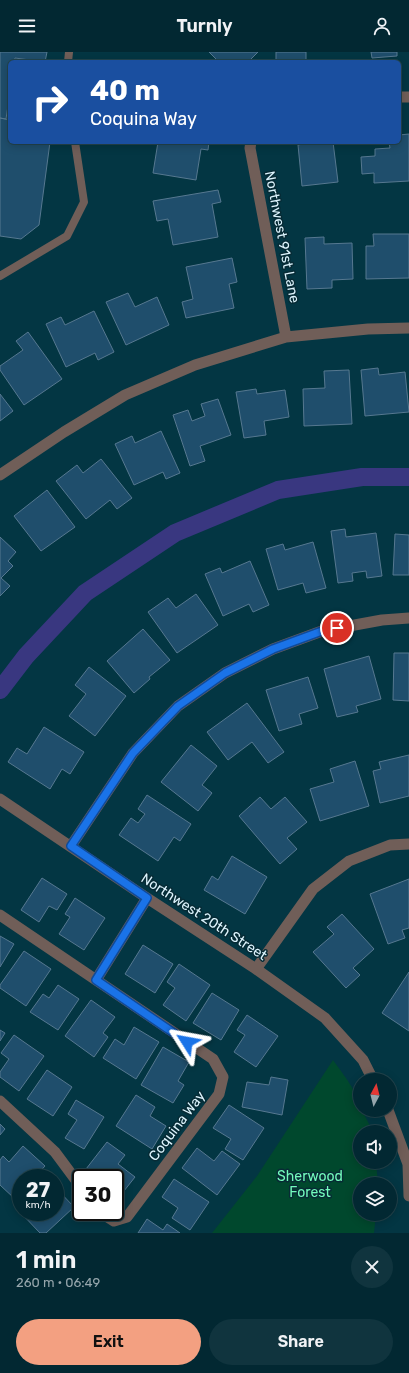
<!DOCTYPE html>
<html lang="en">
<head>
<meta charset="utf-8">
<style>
	:root { --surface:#022832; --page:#10343e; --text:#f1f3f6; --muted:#96a6ac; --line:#23444d; --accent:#f3a081 }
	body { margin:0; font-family:Rubik,sans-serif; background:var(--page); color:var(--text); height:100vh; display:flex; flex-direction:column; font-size:15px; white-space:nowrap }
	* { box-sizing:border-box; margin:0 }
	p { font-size:13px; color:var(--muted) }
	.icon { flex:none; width:22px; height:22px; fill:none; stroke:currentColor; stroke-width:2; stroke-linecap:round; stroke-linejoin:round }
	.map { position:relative; height:1181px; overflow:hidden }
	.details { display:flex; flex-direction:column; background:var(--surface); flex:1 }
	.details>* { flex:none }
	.guide { position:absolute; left:8px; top:8px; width:393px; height:84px; border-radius:6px; box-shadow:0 2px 10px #0003,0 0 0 1px var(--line); background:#1a4fa0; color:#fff; overflow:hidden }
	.needle { width:26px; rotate:7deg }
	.controls { position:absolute; left:353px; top:1021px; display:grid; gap:8px }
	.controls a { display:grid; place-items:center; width:44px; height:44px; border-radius:50%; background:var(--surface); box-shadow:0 2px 10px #0003,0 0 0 1px var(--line); font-size:20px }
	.speed { position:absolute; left:12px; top:1117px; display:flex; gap:8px; font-size:20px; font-weight:700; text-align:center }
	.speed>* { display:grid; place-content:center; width:52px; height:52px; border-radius:50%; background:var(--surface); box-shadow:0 2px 10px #0003,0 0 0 1px var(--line); line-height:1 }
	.speed small { font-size:10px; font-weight:400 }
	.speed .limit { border:2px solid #111; border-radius:6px; background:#fff; color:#111 }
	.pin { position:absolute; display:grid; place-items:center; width:34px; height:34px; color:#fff; margin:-17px; border:2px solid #fff; border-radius:50%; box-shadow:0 1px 4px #0007 }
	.me { position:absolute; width:44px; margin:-22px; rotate:304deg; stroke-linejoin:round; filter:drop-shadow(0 0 3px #0008) }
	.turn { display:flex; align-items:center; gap:14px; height:84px; padding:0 16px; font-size:18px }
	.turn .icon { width:52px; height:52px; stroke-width:2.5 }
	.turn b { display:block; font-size:28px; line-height:34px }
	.round { display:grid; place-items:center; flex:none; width:42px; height:42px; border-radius:21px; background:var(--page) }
	.headline { display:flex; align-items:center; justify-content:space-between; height:68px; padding:0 16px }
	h1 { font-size:24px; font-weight:600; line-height:30px }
	.cta { display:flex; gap:8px; margin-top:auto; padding:8px 16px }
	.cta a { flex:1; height:46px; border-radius:24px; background:var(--accent); color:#111; font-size:16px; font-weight:600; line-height:46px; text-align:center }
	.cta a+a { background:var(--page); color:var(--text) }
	header { display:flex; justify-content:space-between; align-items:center; height:52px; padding:0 16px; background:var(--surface); font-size:18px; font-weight:600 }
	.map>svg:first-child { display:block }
	.green { fill:#00482d }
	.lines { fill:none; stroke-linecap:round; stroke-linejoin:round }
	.canal { stroke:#393780; stroke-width:18 }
	.building { fill:#1f4e6c; stroke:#567890 }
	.service { stroke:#705e58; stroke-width:8 }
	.minor { stroke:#705e58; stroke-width:11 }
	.route-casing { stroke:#114b97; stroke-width:10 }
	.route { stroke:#1a73e8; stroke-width:7 }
	.labels { text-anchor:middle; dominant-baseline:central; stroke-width:3; stroke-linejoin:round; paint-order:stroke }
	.street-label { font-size:14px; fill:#ddf4fd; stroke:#072b35 }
	.park-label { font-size:14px; fill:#73fbbc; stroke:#072b35 }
</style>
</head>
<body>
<header><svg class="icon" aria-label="menu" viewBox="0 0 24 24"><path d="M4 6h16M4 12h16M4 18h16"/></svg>Turnly<svg class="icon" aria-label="person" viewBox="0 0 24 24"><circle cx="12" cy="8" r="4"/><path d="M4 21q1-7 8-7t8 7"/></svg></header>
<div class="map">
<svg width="409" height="1181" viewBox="0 0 409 1181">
	<rect width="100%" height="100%" fill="#033643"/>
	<!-- green -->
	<path class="green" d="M333,1008C342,1021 360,1042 360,1058H362L373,1080H360V1110H376L378,1132H360V1162H376L374,1181H212L257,1124Z"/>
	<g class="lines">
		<!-- canal -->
		<path class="canal" d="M0,638L26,604L85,541L175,481L278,438L362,425H409"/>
	</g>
	<!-- building -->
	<path class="building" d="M0,0H47L45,10L15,6L14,10H10V40L6,67L0,66Z
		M209,0H258L250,8L251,10H219Z
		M276,0H306V10H276Z
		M371,0H397V4L372,6Z
		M0,66L10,68V90H50L39,173L21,187L0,184Z
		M409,82V129L374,131V121L362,122L361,105L375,104V97L390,96L389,90H399V83Z
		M158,90H209L208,98L201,97L196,128L153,121Z
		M314,90H333L338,130L302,134L298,93Z
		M218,138L221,150L212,152L218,185L173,193L168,167L157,169L153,149Z
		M373,182H409V226L366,227V194H374Z
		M324,185V192L352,191L353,227L332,228V236L307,237L305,186Z
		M232,206L237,230L229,232L234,256L186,266L182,250L193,247L186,215Z
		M128,241L135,255L157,245L169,273L126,293L106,250Z
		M94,259L114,300L98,308L95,301L66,315L46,272L61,265L65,273Z
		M28,280L62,327L24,353L0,318V314L23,298L16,289Z
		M378,316L379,323L405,320L409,360L365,364L361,318Z
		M349,318L352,372L304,374L303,337L325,336L324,319Z
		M256,337L257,342L285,338L289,365L264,369L266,383L244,386L236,340Z
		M0,342L13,359L0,369Z
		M218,347L231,383L200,394L205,409L190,414L173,363L188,358L192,369L205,364L201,352Z
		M161,379L180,421L166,427L163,420L134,433L115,392L132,384L135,391Z
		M101,407L132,446L117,457L110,448L86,467L56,429L77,413L83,421Z
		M47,438L75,475L41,499L14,464Z
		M345,477L346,485L376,481L382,524L367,526L366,519L352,521L353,529L338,531L331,479Z
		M395,482L409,483V523H393Z
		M0,485L16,500L8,509L13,514L1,526L10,534L0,544Z
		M313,490L326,536L306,541L303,531L278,538L266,497L283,492L285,498Z
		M250,509L269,553L253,560L249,552L223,564L205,522L220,516L222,521Z
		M196,542L218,573L177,601L148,560L168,546L176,556Z
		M143,577L170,608L149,625L150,627L134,641L107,609Z
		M394,601H409V649L393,648Z
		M369,604L381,647L356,654L358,660L337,665L324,617Z
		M89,615L126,644L95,684L69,664L86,642L75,633Z
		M308,625L318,656L299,662L302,672L279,679L266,638Z
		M247,651L284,700L268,711L252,690L228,708L207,680Z
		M44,675L84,700L70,722L62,717L50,737L8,710L17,696L27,702Z
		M191,693L217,714L202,733L212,741L198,759L161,730Z
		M409,703V744L380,751L373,719L381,717L379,710Z
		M355,709L369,754L320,769L310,737L334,730L330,717Z
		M147,743L191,772L180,789L174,785L158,809L119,783L131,766L138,771L145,762L138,757Z
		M260,745L271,757L285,745L307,770L287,786L297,797L280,812L239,764Z
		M232,804L267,825L245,862L204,838L212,824L218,828Z
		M42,826L67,842L57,858L49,854L39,870L21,858Z
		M409,827V876L402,878L405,886L388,892L370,842Z
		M75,846L105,866L84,898L59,882L70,865L65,862Z
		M342,862L374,897L353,916L360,923L346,936L313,900L334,882L327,875Z
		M0,884L14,892L0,915Z
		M143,893L173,912L155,941L125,922Z
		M24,899L51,917L26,954L0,936V933Z
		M179,912L210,933L186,969L163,953L175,936L167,930Z
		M409,920V979L382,961Z
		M58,933L79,947L58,978L30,960L43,942L49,946Z
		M212,941L239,958L221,988L193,971Z
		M91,948L115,965L103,981L108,985L94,1005L65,984Z
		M247,963L278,984L256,1015L234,1000L245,983L237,978Z
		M134,975L159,990L136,1027L103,1006L115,987L124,993Z
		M0,978L5,981L0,989Z
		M14,983L44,1004L19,1039L0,1025V1020L9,1007L1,1001Z
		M163,995L189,1010L178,1029L184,1033L173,1051L141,1033Z
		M47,1018L72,1035L53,1064L27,1047Z
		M271,1025L288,1028L282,1063L242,1055L247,1030L269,1033Z
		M136,1043L155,1055L150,1064L166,1074L152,1097L116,1074Z
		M76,1048L104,1065L84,1097L65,1086L77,1068L68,1062Z
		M229,1053L264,1076L243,1108L225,1097L231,1087L213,1076Z
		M0,1072L5,1077L0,1083Z
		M107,1090L125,1103L118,1112L135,1125L120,1144L115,1140V1126H97L86,1117Z
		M23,1094L45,1114L34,1126H21V1140L15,1147L0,1133V1108L3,1104L9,1110Z
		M197,1096L214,1109L222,1099L240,1112L217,1143L182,1116Z
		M174,1127L209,1150L190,1178L172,1166L178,1156L162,1145Z
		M56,1136L74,1155L46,1181H40L20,1160H55V1137Z
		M147,1167L163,1178L167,1172L180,1181H138Z"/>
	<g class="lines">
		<!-- service -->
		<path class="service" d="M68,10L69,0
			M0,224L67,184L84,150L75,90"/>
		<!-- minor -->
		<path class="minor" d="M399,45H409
			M251,90L250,96L286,285
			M0,423L64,380L125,343L195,313L286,285L368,277L409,276
			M0,747L147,846L256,917L325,966L363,1008L373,1028
			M71,794L133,701L178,654L225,621L273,597L322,579L382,568L409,566
			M0,863L213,1007L223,1025L219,1042L127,1165L114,1169L100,1160
			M256,917L313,837L349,809L390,793L409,792
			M96,928L147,846
			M0,1049L55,1100L81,1135
			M388,1058L408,1112L409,1144"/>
	</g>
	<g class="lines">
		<defs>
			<path id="route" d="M187,990L96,928L147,846L71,794L133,701L178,654L225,621L273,597L322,579L337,576"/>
		</defs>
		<!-- route casing -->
		<use href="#route" class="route-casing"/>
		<!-- route -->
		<use href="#route" class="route"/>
	</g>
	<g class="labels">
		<!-- street labels -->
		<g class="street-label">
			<text transform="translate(282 185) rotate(79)">Northwest 91st Lane</text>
			<text transform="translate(204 865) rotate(33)">Northwest 20th Street</text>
			<text transform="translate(177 1074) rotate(-53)">Coquina Way</text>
		</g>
		<!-- park labels -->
		<g class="park-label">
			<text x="310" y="1124">Sherwood<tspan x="310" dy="16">Forest</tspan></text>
		</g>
	</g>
</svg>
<div class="controls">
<a><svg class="needle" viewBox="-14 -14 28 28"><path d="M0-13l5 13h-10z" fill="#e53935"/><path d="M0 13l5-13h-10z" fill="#96a6ac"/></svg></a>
<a><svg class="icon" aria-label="sound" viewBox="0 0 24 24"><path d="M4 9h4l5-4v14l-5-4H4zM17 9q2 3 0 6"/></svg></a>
<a><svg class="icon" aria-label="layers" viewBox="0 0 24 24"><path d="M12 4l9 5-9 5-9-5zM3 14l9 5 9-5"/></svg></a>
</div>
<div class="speed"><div>27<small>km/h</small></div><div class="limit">30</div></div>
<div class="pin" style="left:337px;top:576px;background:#d93025"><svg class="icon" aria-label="arrive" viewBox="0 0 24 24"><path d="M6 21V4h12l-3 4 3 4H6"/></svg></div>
<svg class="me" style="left:187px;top:990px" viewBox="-20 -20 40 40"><path d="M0-17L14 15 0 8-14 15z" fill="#1a73e8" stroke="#fff" stroke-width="4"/></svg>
<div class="guide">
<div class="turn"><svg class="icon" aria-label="right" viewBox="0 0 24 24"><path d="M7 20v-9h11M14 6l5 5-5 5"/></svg><div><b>40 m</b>Coquina Way</div></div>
</div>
</div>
<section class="details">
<div class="headline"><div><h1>1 min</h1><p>260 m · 06:49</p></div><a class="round"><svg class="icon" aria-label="close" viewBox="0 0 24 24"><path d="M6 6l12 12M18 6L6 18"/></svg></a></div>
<div class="cta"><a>Exit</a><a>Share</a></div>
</section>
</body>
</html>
